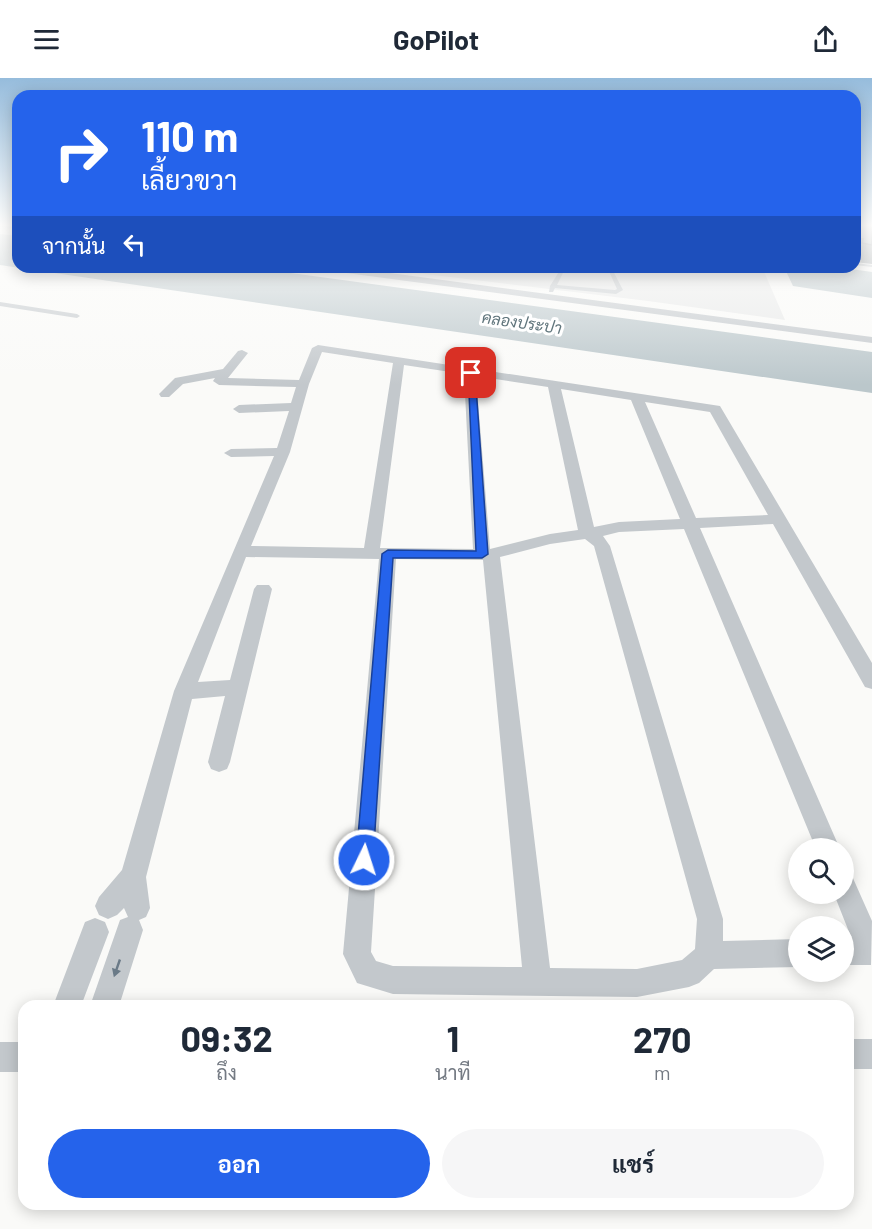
<!DOCTYPE html>
<html lang="th">
<head>
<meta charset="utf-8">
<style>
	:root { --surface:#fff; --page:#f6f6f7; --text:#1f2937; --muted:#747a83; --accent:#2563eb }
	body { margin:0; font-family:Barlow,Sarabun,sans-serif; background:var(--page); color:var(--text); height:100vh; display:flex; flex-direction:column; font-size:22px; white-space:nowrap }
	* { box-sizing:border-box; margin:0 }
	p { font-size:20px; color:var(--muted) }
	.icon { flex:none; width:33px; height:33px; fill:none; stroke:currentColor; stroke-width:2; stroke-linecap:round; stroke-linejoin:round }
	.map { position:relative; flex:1; overflow:hidden }
	.panel { position:absolute; left:18px; top:922px; width:836px; height:210px; display:flex; flex-direction:column; background:var(--surface); border-radius:18px; box-shadow:0 3px 15px #0003 }
	.panel>* { flex:none }
	.guide { position:absolute; left:12px; top:12px; width:849px; height:183px; border-radius:18px; box-shadow:0 3px 15px #0003; background:#2563eb; color:#fff; overflow:hidden }
	.fabs { position:absolute; left:788px; top:760px; display:grid; gap:12px }
	.fabs a { display:grid; place-items:center; width:66px; height:66px; border-radius:50%; background:var(--surface); box-shadow:0 3px 15px #0003; font-size:30px }
	.pin { position:absolute; display:grid; place-items:center; width:51px; height:51px; color:#fff; margin:-26px; border-radius:12px; box-shadow:0 3px 9px #0006 }
	.me { position:absolute; width:66px; margin:-33px; rotate:4deg; stroke-linejoin:round; filter:drop-shadow(0 0 4px #0008) }
	.turn { display:flex; align-items:center; gap:21px; height:126px; padding:0 30px; font-size:27px }
	.turn .icon { width:78px; height:78px; stroke-width:2.5 }
	.turn b { display:block; font-size:42px; line-height:51px }
	.then { display:flex; align-items:center; height:57px; padding:0 30px; background:#0003; gap:12px; font-size:22px }
	.eta { display:flex; justify-content:space-evenly; align-items:center; height:102px; text-align:center }
	.eta b { font-size:36px; font-weight:700; line-height:42px }
	.cta { display:flex; gap:12px; margin-top:auto; padding:12px 30px }
	.cta a { flex:1; height:69px; border-radius:36px; background:var(--accent); color:#fff; font-size:24px; font-weight:700; line-height:69px; text-align:center }
	.cta a+a { background:var(--page); color:var(--text) }
	header { display:flex; justify-content:space-between; align-items:center; height:78px; padding:0 30px; background:var(--surface); font-size:27px; font-weight:700 }
	.map>svg:first-child { display:block }
	.built { fill:#e8e9e9 }
	.water { fill:#bbc7cb }
	.lines { fill:none; stroke-linecap:round; stroke-linejoin:round }
	.lane { fill:#c3c8cc; fill-rule:evenodd }
	.street { fill:#c3c8cc; fill-rule:evenodd }
	.wall { fill:#929a9f }
	.building { fill:#aab3b9; stroke:#777d82; stroke-width:1.5 }
	.oneway { fill:#6a7a87 }
	.route { fill:#2563eb; stroke:#184099; stroke-width:1.5 }
	.labels { text-anchor:middle; dominant-baseline:central; stroke-width:6; stroke-linejoin:round; paint-order:stroke }
	.far-water-label { font-size:16px; font-style:italic; fill:#60757c; stroke:#fff }
</style>
</head>
<body>
<header><svg class="icon" aria-label="menu" viewBox="0 0 24 24"><path d="M4 6h16M4 12h16M4 18h16"/></svg>GoPilot<svg class="icon" aria-label="share" viewBox="0 0 24 24"><path d="M12 15V3M7 8l5-5 5 5M5 13v7h14v-7"/></svg></header>
<div class="map">
<svg width="872" height="1151" viewBox="0 0 872 1151">
	<rect width="100%" height="100%" fill="#fafaf8"/>
	<!-- built -->
	<path class="built" d="M367,189H762L785,242L648,223Z"/>
	<!-- water -->
	<path class="water" d="M0,156L18,158V189H246L872,274V315L0,187Z
		M784,189H836L872,194V220L793,208Z"/>
	<g class="lines">
		<!-- lane -->
		<path class="lane" d="M855,185L872,187V189L855,187Z
			M562,189H566L557,207L615,212L617,211L607,189H611L623,212L616,216L555,210L553,214H549L550,208Z
			M0,224L77,236L80,238L77,240L0,228Z"/>
		<!-- street -->
		<path class="street" d="M0,146L18,147V151L0,149Z
			M319,189H345L872,259V265L324,192Z
			M318,267L720,328L872,585V611L865,609L773,446L700,450L840,771H816L684,451L619,454L603,458L610,468L723,841V863L798,861V889L714,891L699,905L689,909L637,919L393,916L357,905L343,876L379,481L246,479L198,604L230,602L254,511L257,507H269L272,511L230,684L227,691L219,694L211,691L208,684L225,618L192,621L146,799L150,830L146,839L139,842L143,852L119,928H90L120,842L128,839L124,830L117,837L108,841L99,837L95,828L99,819L122,792L174,613L274,378L231,379L224,375L231,371L277,370L289,333L239,335L233,331L239,327L291,325L296,309L219,307L213,303L215,300L183,306L169,319H161L159,316L175,300L223,291L238,273L242,272L248,275L228,300L299,302L312,270ZM322,274L393,285L364,470L251,468L290,374L309,306ZM404,287L464,296L473,471L380,470ZM476,298L548,309L578,452L550,456L490,471ZM561,311L631,322L680,441L619,444L594,449ZM645,324L710,334L768,437L696,440ZM585,461L594,468L697,841L695,871L682,882L637,891L550,890L500,479L550,466ZM396,481L483,482L522,889L393,888L376,883L371,874Z
			M843,794L852,798L872,843L871,887H843V859H851L834,816H843Z
			M95,840L105,844L109,854L81,928H53L85,844Z
			M848,961H872V991H848Z
			M0,964H24V994H0Z"/>
	</g>
	<!-- wall -->
	<path class="wall" d="M855,146H872V186L855,184Z"/>
	<!-- building -->
	<path class="building" d="M855,146H872V167L862,165L863,161L855,160Z"/>
	<!-- one-way arrows -->
	<defs><path id="oneway-solid" d="M-6-.8H1V-3.2L6.5 0L1 3.2V.8H-6Z" transform="scale(1.5)"/></defs>
	<use class="oneway" href="#oneway-solid" transform="translate(117 890) rotate(109)"/>
	<!-- sky -->
	<linearGradient id="sky" x2="0" y2="1"><stop stop-color="#96bcdc"/><stop offset="0.48" stop-color="#fdfdfc"/><stop offset="1" stop-color="#fdfdfc" stop-opacity="0"/></linearGradient>
	<rect width="872" height="307" fill="url(#sky)"/>
	<!-- route -->
	<path class="route" d="M468,293L475,295L488,476L482,480H393L373,782L371,788L364,790L358,788L356,782L382,476L388,472L476,473Z"/>
	<g class="labels">
		<!-- far-water labels -->
		<g class="far-water-label">
			<text transform="translate(522 244) rotate(8)">คลองประปา</text>
		</g>
	</g>
</svg>
<div class="fabs">
<a><svg class="icon" aria-label="search" viewBox="0 0 24 24"><circle cx="10" cy="10" r="6"/><path d="M15 15l6 6"/></svg></a>
<a><svg class="icon" aria-label="layers" viewBox="0 0 24 24"><path d="M12 4l9 5-9 5-9-5zM3 14l9 5 9-5"/></svg></a>
</div>
<div class="pin" style="left:471px;top:295px;background:#d93025"><svg class="icon" aria-label="arrive" viewBox="0 0 24 24"><path d="M6 21V4h12l-3 4 3 4H6"/></svg></div>
<svg class="me" style="left:364px;top:782px" viewBox="-20 -20 40 40"><circle r="17" fill="#2563eb" stroke="#fff" stroke-width="3"/><path d="M0-11L8 9 0 5-8 9z" fill="#fff"/></svg>
<div class="guide">
<div class="turn"><svg class="icon" aria-label="right" viewBox="0 0 24 24"><path d="M7 20v-9h11M14 6l5 5-5 5"/></svg><div><b>110 m</b>เลี้ยวขวา</div></div>
<div class="then">จากนั้น<svg class="icon" aria-label="left" viewBox="0 0 24 24"><path d="M17 20v-9H6M10 6l-5 5 5 5"/></svg></div>
</div>
<section class="panel">
<div class="eta">
<div><b>09:32</b><p>ถึง</p></div>
<div><b>1</b><p>นาที</p></div>
<div><b>270</b><p>m</p></div>
</div>
<div class="cta"><a>ออก</a><a>แชร์</a></div>
</section>
</div>
</body>
</html>
